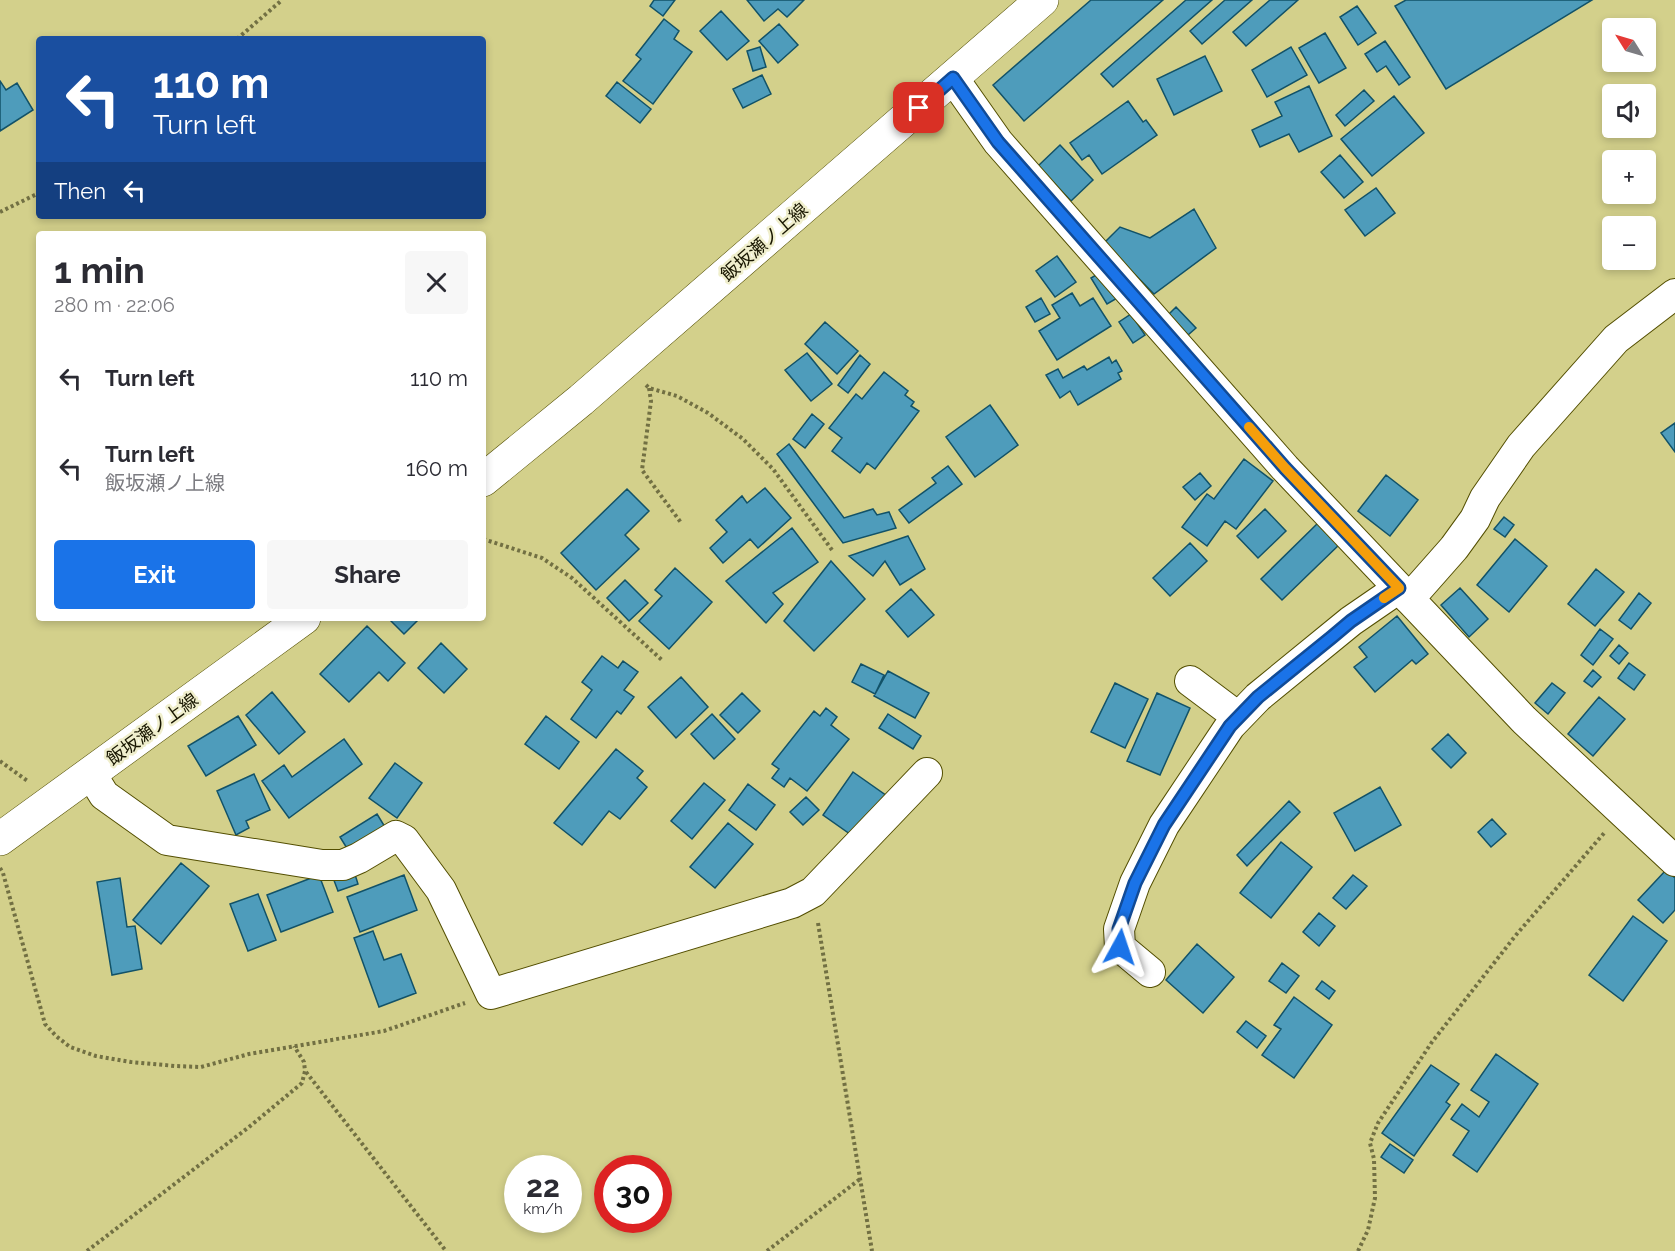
<!DOCTYPE html>
<html lang="en">
<head>
<meta charset="utf-8">
<style>
	:root { --surface:#fff; --page:#f7f7f7; --text:#2b2b33; --muted:#7c7c81; --accent:#1a73e8 }
	body { margin:0; font-family:Raleway,"Noto Sans JP",sans-serif; background:var(--page); color:var(--text); height:100vh; display:flex; flex-direction:column; font-size:22px; white-space:nowrap }
	* { box-sizing:border-box; margin:0 }
	p { font-size:20px; color:var(--muted) }
	.icon { flex:none; width:33px; height:33px; fill:none; stroke:currentColor; stroke-width:2; stroke-linecap:round; stroke-linejoin:round }
	.map { position:relative; flex:1; overflow:hidden }
	.details { position:absolute; left:36px; top:231px; width:450px; height:390px; display:flex; flex-direction:column; background:var(--surface); border-radius:6px; box-shadow:0 3px 9px #0003 }
	.details>* { flex:none }
	.banner { position:absolute; left:36px; top:36px; width:450px; height:183px; border-radius:6px; box-shadow:0 3px 9px #0003; background:#1a4fa0; color:#fff; overflow:hidden }
	.needle { width:39px; rotate:307deg }
	.tools { position:absolute; left:1602px; top:18px; display:grid; gap:12px }
	.tools a { display:grid; place-items:center; width:54px; height:54px; border-radius:6px; background:var(--surface); box-shadow:0 3px 9px #0003; font-size:30px }
	.speed { position:absolute; left:504px; top:1155px; display:flex; gap:12px; font-size:30px; font-weight:700; text-align:center }
	.speed>* { display:grid; place-content:center; width:78px; height:78px; border-radius:50%; background:var(--surface); box-shadow:0 3px 9px #0003; line-height:1 }
	.speed small { font-size:15px; font-weight:400 }
	.speed .limit { border:9px solid #d22; background:#fff; color:#111 }
	.pin { position:absolute; display:grid; place-items:center; width:51px; height:51px; color:#fff; margin:-26px; border-radius:12px; box-shadow:0 3px 9px #0006 }
	.me { position:absolute; width:66px; margin:-33px; rotate:5deg; stroke-linejoin:round; filter:drop-shadow(0 0 4px #0008) }
	.turn { display:flex; align-items:center; gap:21px; height:126px; padding:0 18px; font-size:27px }
	.turn .icon { width:78px; height:78px; stroke-width:2.5 }
	.turn b { display:block; font-size:42px; line-height:51px }
	.then { display:flex; align-items:center; height:57px; padding:0 18px; background:#0003; gap:12px; font-size:22px }
	.round { display:grid; place-items:center; flex:none; width:63px; height:63px; border-radius:6px; background:var(--page) }
	.summary { display:flex; align-items:center; justify-content:space-between; height:102px; padding:0 18px }
	h1 { font-size:36px; font-weight:700; line-height:45px }
	.primary-button { display:flex; gap:12px; margin-top:auto; padding:12px 18px }
	.primary-button a { flex:1; height:69px; border-radius:6px; background:var(--accent); color:#fff; font-size:24px; font-weight:700; line-height:69px; text-align:center }
	.primary-button a+a { background:var(--page); color:var(--text) }
	ul { padding:0; list-style:none }
	li { display:flex; align-items:center; gap:18px; height:90px; padding:0 18px }
	li div { flex:1 }
	li b { display:block; font-size:22px }
	li em { font-style:normal }
	.map>svg:first-child { display:block }
	.building { fill:#4e9cbb; stroke:#125268; stroke-width:1.5 }
	.lines { fill:none; stroke-linecap:round; stroke-linejoin:round }
	.street-casing { stroke:#534e00; stroke-width:32 }
	.secondary-casing { stroke:#534e00; stroke-width:34 }
	.path { stroke:#727043; stroke-width:4; stroke-dasharray:3 3; stroke-linecap:butt }
	.street { stroke:#fff; stroke-width:30 }
	.secondary { stroke:#fff; stroke-width:33 }
	.route-casing { stroke:#114b97; stroke-width:15 }
	.route { stroke:#1a73e8; stroke-width:10 }
	.slow { stroke:#f59e0b; stroke-width:10 }
	.labels { text-anchor:middle; dominant-baseline:central; stroke-width:5; stroke-linejoin:round; paint-order:stroke }
	.street-label { font-size:18px; fill:#181600; stroke:#f0efcd }
</style>
</head>
<body>
<div class="map">
<svg width="1675" height="1251" viewBox="0 0 1675 1251">
	<rect width="100%" height="100%" fill="#d3d08b"/>
	<!-- building -->
	<path class="building" d="M654,0H675L663,16L650,6Z
		M747,0H804L787,17L778,9L764,21Z
		M1091,0H1163L1024,121L993,85Z
		M1186,0H1212L1113,87L1101,74Z
		M1225,0H1252L1202,44L1190,31Z
		M1270,0H1298L1246,46L1233,32Z
		M1406,0H1592L1446,89L1395,6Z
		M1357,6L1376,33L1358,45L1340,17Z
		M721,11L749,41L727,60L700,31Z
		M664,19L679,31L674,39L692,52L653,104L623,81L641,59L636,55Z
		M779,24L798,45L778,63L759,41Z
		M1325,33L1346,68L1319,83L1299,48Z
		M1385,41L1410,77L1399,85L1386,66L1377,72L1365,54Z
		M760,47L766,67L753,71L747,51Z
		M1291,47L1307,75L1267,97L1252,70Z
		M1205,56L1222,91L1174,115L1157,79Z
		M762,75L771,94L743,108L733,89Z
		M0,81L6,90L17,83L33,110L0,131Z
		M617,82L651,109L640,123L606,96Z
		M1309,86L1332,136L1299,152L1289,134L1260,147L1252,130L1282,116L1275,102Z
		M1364,90L1374,101L1345,126L1336,115Z
		M1394,96L1424,133L1372,176L1341,139Z
		M1128,101L1143,122L1146,120L1157,135L1102,174L1089,155L1082,160L1070,143Z
		M1060,145L1093,180L1071,201L1038,166Z
		M1340,155L1363,182L1344,198L1321,172Z
		M1376,188L1395,213L1365,236L1345,210Z
		M1194,209L1216,248L1154,294L1104,243L1120,227L1150,238Z
		M1057,256L1076,282L1055,297L1036,271Z
		M1101,272L1119,297L1107,304L1091,278Z
		M1072,293L1080,306L1093,298L1111,326L1057,360L1039,331L1060,318L1052,305Z
		M1041,298L1050,314L1035,322L1026,307Z
		M1176,307L1196,328L1188,335L1169,314Z
		M1131,314L1145,335L1133,343L1119,322Z
		M825,322L858,351L837,374L805,344Z
		M807,353L832,384L811,401L785,370Z
		M860,355L870,364L848,393L838,385Z
		M1109,357L1112,363L1116,360L1122,371L1118,373L1121,379L1078,405L1070,391L1060,398L1046,375L1058,369L1063,378L1084,366L1087,370Z
		M884,372L908,391L905,395L914,402L911,406L919,411L875,469L867,463L860,473L832,451L842,438L829,428L856,394L862,399Z
		M990,405L1018,445L975,477L946,437Z
		M812,414L824,424L805,448L793,439Z
		M1675,423V452L1661,433Z
		M789,444L844,518L873,509L877,515L889,512L896,528L843,543L777,454Z
		M1244,459L1273,481L1236,529L1225,521L1207,546L1182,527L1207,494L1214,499Z
		M948,466L962,484L909,523L899,510L936,483L932,478Z
		M1200,473L1211,486L1195,500L1183,487Z
		M1386,475L1418,500L1390,536L1358,511Z
		M765,488L791,518L758,548L750,539L723,563L710,548L727,532L716,520L742,496L747,503Z
		M627,489L649,511L625,535L639,549L596,590L561,553Z
		M1265,509L1286,531L1258,558L1237,536Z
		M1504,517L1514,525L1505,537L1494,529Z
		M1322,519L1343,541L1282,600L1261,579Z
		M792,528L818,562L773,593L783,604L766,623L726,581Z
		M908,536L925,569L900,585L885,561L873,576L849,556Z
		M1515,539L1547,566L1509,612L1477,585Z
		M1190,543L1207,561L1170,596L1153,578Z
		M831,561L865,599L814,651L784,621Z
		M675,568L712,602L669,649L639,621L662,596L655,590Z
		M1596,569L1624,592L1595,626L1568,604Z
		M625,580L648,603L629,621L607,598Z
		M1460,588L1488,619L1469,637L1441,605Z
		M911,589L934,615L908,637L886,611Z
		M1639,593L1651,603L1631,629L1619,620Z
		M1397,616L1428,654L1416,664L1412,660L1375,692L1354,667L1367,657L1359,647Z
		M388,618H420L404,634Z
		M367,626L405,663L388,681L379,672L349,702L320,674Z
		M1600,629L1613,639L1593,665L1581,655Z
		M441,643L467,669L444,693L418,668Z
		M1619,645L1628,653L1619,664L1610,656Z
		M602,656L618,668L623,661L638,672L624,690L634,697L621,714L617,711L596,738L571,719L592,690L582,682Z
		M1629,663L1645,675L1634,690L1618,678Z
		M861,664L884,675L875,694L852,682Z
		M1593,670L1601,677L1592,687L1584,681Z
		M888,671L929,693L915,718L874,696Z
		M681,677L708,707L676,738L648,707Z
		M1115,683L1148,699L1125,748L1091,732Z
		M1552,683L1565,693L1548,714L1535,703Z
		M272,692L305,732L279,754L246,715Z
		M742,693L760,711L738,733L720,715Z
		M1157,693L1190,708L1160,775L1127,761Z
		M1599,697L1625,719L1593,756L1568,734Z
		M826,708L837,717L831,725L849,739L807,791L790,778L784,787L772,778L779,769L772,764L814,711L820,716Z
		M712,714L735,739L714,759L691,734Z
		M888,714L921,736L913,749L879,728Z
		M238,716L256,745L206,776L188,746Z
		M546,716L579,742L559,769L525,744Z
		M1448,734L1466,753L1451,768L1432,749Z
		M344,739L362,764L289,818L262,781L284,765L292,777Z
		M616,749L643,771L637,778L647,787L620,819L609,811L582,845L554,823Z
		M395,763L422,783L397,818L369,798Z
		M853,772L887,796L857,839L823,815Z
		M254,774L270,810L246,821L249,828L236,835L217,791Z
		M704,783L725,800L692,839L671,821Z
		M748,784L775,805L756,830L729,810Z
		M1380,787L1401,825L1355,851L1334,813Z
		M806,797L819,810L803,825L790,812Z
		M1289,801L1300,812L1247,866L1237,855Z
		M377,814L385,827L348,850L340,837Z
		M1492,819L1506,834L1491,847L1478,832Z
		M728,823L753,844L715,888L690,867Z
		M1281,842L1312,867L1271,918L1240,893Z
		M181,863L209,886L161,944L133,920Z
		M353,868L358,884L338,891L332,875Z
		M1666,870L1675,878V910L1663,923L1638,900Z
		M319,875L333,912L281,932L267,895Z
		M404,875L417,910L360,932L347,897Z
		M1353,875L1367,886L1346,909L1333,898Z
		M120,878L127,927L135,926L142,969L112,975L97,882Z
		M258,894L276,940L248,951L230,904Z
		M1319,913L1335,926L1319,946L1303,932Z
		M1633,916L1667,941L1623,1001L1589,975Z
		M373,931L384,960L401,954L416,993L379,1007L354,938Z
		M1197,944L1234,977L1203,1013L1166,980Z
		M1282,963L1299,976L1286,993L1269,981Z
		M1322,981L1335,991L1329,999L1316,989Z
		M1294,997L1332,1025L1294,1078L1262,1055L1281,1029L1274,1025Z
		M1246,1021L1266,1036L1257,1048L1237,1032Z
		M1496,1054L1538,1084L1477,1172L1453,1155L1469,1131L1451,1119L1462,1104L1479,1117L1489,1102L1471,1090Z
		M1431,1065L1459,1084L1446,1102L1450,1105L1414,1156L1382,1133Z
		M1390,1144L1413,1160L1404,1173L1381,1157Z"/>
	<g class="lines">
		<defs>
			<path id="street" d="M953,78L998,142L1285,468L1524,720L1675,861
				M1409,599L1454,548L1475,519L1485,498L1521,446L1616,339L1675,294
				M1190,681L1238,717
				M91,774L104,795L167,840L322,865H343L359,858L396,836L404,840L441,890L491,994L792,903L813,892L927,773
				M1150,972L1120,947L1119,929L1135,883L1164,825L1230,726L1258,697L1351,621L1399,588"/>
			<path id="secondary" d="M483,480L581,400L1042,0
				M0,839L304,618"/>
		</defs>
		<!-- street casing -->
		<use href="#street" class="street-casing"/>
		<!-- secondary casing -->
		<use href="#secondary" class="secondary-casing"/>
		<!-- path -->
		<path class="path" d="M237,39L282,0
			M0,212L39,193
			M646,385L649,388L677,396L708,413L743,439L773,469L832,550
			M649,388L651,401L642,470L682,524
			M483,539L542,558L572,578L663,661
			M0,761L29,782
			M0,868L3,873L45,1024L56,1036L70,1047L96,1056L131,1062L175,1066L201,1067L249,1054L384,1031L465,1003
			M818,923L872,1251
			M306,1072L446,1251
			M87,1251L249,1127L302,1083L305,1071L304,1062L294,1046
			M767,1251L860,1179
			M1358,1251L1368,1230L1375,1198L1374,1159L1370,1143L1378,1123L1432,1042L1516,935L1605,832"/>
		<!-- street -->
		<use href="#street" class="street"/>
		<!-- secondary -->
		<use href="#secondary" class="secondary"/>
	</g>
	<g class="lines">
		<defs>
			<path id="route" d="M919,108L953,78L998,142L1285,468L1399,588L1351,621L1332,637L1258,697L1230,726L1164,825L1135,883L1119,929L1120,947"/>
		</defs>
		<!-- route casing -->
		<use href="#route" class="route-casing"/>
		<!-- route -->
		<use href="#route" class="route"/>
		<!-- slow -->
		<path class="slow" d="M1249,427L1285,468L1399,588L1384,598"/>
	</g>
	<g class="labels">
		<!-- street labels -->
		<g class="street-label">
			<text transform="translate(764 242) rotate(-41)">飯坂瀬ノ上線</text>
			<text transform="translate(152 729) rotate(-36)">飯坂瀬ノ上線</text>
		</g>
	</g>
</svg>
<div class="tools">
<a><svg class="needle" viewBox="-14 -14 28 28"><path d="M0-13l5 13h-10z" fill="#e53935"/><path d="M0 13l5-13h-10z" fill="#7c7c81"/></svg></a>
<a><svg class="icon" aria-label="sound" viewBox="0 0 24 24"><path d="M4 9h4l5-4v14l-5-4H4zM17 9q2 3 0 6"/></svg></a>
<a>+</a>
<a>−</a>
</div>
<div class="speed"><div>22<small>km/h</small></div><div class="limit">30</div></div>
<div class="pin" style="left:919px;top:108px;background:#d93025"><svg class="icon" aria-label="arrive" viewBox="0 0 24 24"><path d="M6 21V4h12l-3 4 3 4H6"/></svg></div>
<svg class="me" style="left:1120px;top:947px" viewBox="-20 -20 40 40"><path d="M0-17L14 15 0 8-14 15z" fill="#1a73e8" stroke="#fff" stroke-width="4"/></svg>
<div class="banner">
<div class="turn"><svg class="icon" aria-label="left" viewBox="0 0 24 24"><path d="M17 20v-9H6M10 6l-5 5 5 5"/></svg><div><b>110 m</b>Turn left</div></div>
<div class="then">Then<svg class="icon" aria-label="left" viewBox="0 0 24 24"><path d="M17 20v-9H6M10 6l-5 5 5 5"/></svg></div>
</div>
<section class="details">
<div class="summary"><div><h1>1 min</h1><p>280 m · 22:06</p></div><a class="round"><svg class="icon" aria-label="close" viewBox="0 0 24 24"><path d="M6 6l12 12M18 6L6 18"/></svg></a></div>
<ul>
<li><svg class="icon" aria-label="left" viewBox="0 0 24 24"><path d="M17 20v-9H6M10 6l-5 5 5 5"/></svg><div><b>Turn left</b></div><em>110 m</em></li>
<li><svg class="icon" aria-label="left" viewBox="0 0 24 24"><path d="M17 20v-9H6M10 6l-5 5 5 5"/></svg><div><b>Turn left</b><p>飯坂瀬ノ上線</p></div><em>160 m</em></li>
</ul>
<div class="primary-button"><a>Exit</a><a>Share</a></div>
</section>
</div>
</body>
</html>
